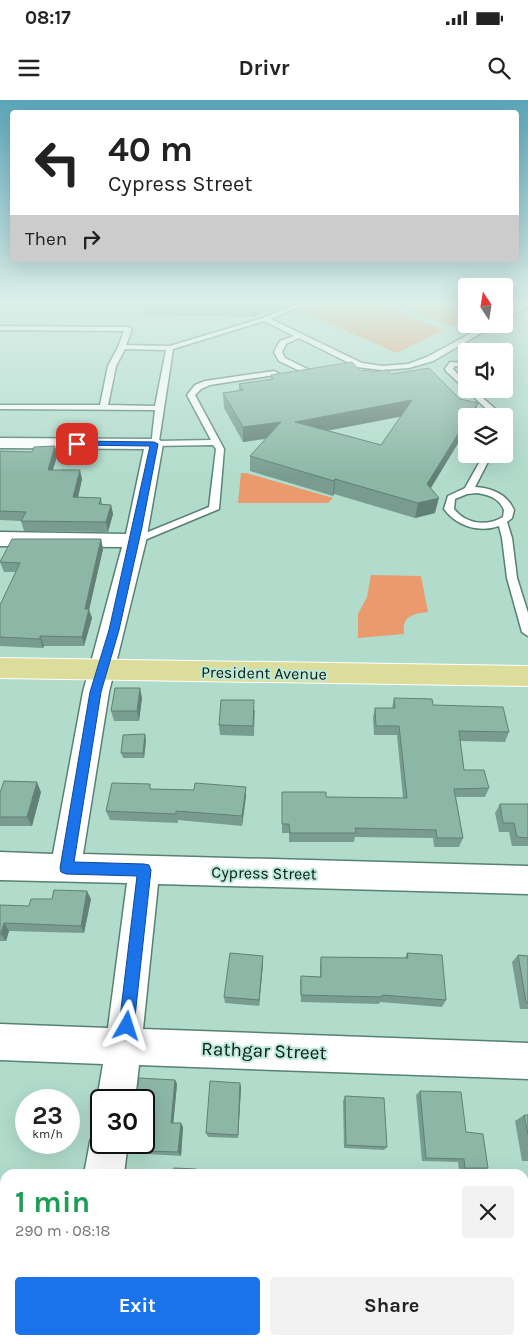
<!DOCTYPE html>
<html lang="en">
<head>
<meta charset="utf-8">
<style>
	:root { --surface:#fff; --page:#f2f2f2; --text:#222; --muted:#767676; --accent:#1a73e8 }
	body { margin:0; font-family:Karla,sans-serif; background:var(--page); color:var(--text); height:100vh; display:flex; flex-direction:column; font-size:19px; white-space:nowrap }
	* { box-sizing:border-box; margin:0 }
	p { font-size:16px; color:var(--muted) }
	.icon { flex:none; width:28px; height:28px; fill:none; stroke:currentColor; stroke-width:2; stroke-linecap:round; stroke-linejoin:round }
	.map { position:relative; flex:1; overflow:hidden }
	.sheet { position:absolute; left:0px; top:1069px; width:529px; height:176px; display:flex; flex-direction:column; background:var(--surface); border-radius:15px 15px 0 0; box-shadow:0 5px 20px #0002 }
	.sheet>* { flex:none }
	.banner { position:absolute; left:10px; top:10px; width:509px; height:152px; border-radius:5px; box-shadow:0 5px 20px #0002; background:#fff; color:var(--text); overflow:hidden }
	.needle { width:32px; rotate:348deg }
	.buttons { position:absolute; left:458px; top:178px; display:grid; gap:10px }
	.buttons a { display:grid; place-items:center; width:55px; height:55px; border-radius:5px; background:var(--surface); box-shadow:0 5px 20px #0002; font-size:25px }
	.speed { position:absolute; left:15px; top:989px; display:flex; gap:10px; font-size:25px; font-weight:700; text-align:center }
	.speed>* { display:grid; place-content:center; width:65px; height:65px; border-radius:50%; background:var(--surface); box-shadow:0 5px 20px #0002; line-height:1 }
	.speed small { font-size:12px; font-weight:400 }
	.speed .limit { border:2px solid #111; border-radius:8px; background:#fff; color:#111 }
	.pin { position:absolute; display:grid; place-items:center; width:42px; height:42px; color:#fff; margin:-21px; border-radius:10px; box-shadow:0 2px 8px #0006 }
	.me { position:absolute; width:55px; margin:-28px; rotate:6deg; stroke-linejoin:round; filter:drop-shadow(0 0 4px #0008) }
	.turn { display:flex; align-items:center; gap:18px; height:105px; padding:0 15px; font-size:22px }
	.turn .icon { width:65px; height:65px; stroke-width:2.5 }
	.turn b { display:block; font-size:35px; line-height:42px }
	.then { display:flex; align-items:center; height:48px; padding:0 15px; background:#0003; gap:10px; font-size:19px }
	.round { display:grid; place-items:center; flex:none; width:52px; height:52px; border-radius:5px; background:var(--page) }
	.headline { display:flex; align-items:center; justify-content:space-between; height:85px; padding:0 15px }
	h1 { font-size:30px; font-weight:700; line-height:38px; color:#1e9e55 }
	.primary-button { display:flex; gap:10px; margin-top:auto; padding:10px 15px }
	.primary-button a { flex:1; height:58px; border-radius:5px; background:var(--accent); color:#fff; font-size:20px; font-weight:700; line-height:58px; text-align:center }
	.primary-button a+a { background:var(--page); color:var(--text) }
	.status { display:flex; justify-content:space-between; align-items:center; height:35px; padding:0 25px; background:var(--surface); direction:ltr }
	.status svg { height:14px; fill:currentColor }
	header { display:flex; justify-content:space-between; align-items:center; height:65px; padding:0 15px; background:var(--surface); font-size:22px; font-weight:700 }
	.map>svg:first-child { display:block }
	.green { fill:#ea9a6d }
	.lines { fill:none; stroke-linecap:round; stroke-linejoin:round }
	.lane-casing { stroke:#588172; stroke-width:3 }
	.street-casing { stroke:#588172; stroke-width:3 }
	.primary-casing { stroke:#fff; stroke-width:2 }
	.lane { fill:#fff; fill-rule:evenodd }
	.street { fill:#fff; fill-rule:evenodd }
	.primary { fill:#dcdd9b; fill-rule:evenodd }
	.wall { fill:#789d90; fill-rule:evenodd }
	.shaded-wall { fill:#628075 }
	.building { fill:#8cb7a7; stroke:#628075; fill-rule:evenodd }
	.route { fill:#1a73e8; stroke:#114b97 }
	.labels { text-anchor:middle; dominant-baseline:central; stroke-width:4; stroke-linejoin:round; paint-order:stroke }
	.street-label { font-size:16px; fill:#0a1a15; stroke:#beead9 }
	.near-street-label { font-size:19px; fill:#0a1a15; stroke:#beead9 }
</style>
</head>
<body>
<div class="status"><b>08:17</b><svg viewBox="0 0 49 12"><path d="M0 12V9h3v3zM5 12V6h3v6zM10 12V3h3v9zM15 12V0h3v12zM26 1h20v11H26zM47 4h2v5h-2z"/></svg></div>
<header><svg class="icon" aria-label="menu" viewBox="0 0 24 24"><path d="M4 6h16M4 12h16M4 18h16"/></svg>Drivr<svg class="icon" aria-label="search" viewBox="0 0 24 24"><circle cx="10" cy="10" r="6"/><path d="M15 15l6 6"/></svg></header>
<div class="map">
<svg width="528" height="1244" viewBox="0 0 528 1244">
	<rect width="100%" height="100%" fill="#b1dccc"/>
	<!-- green -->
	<path class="green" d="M333,202H373L443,230L397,253L306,213Z
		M390,202H466V219L451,226Z
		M241,373H246L333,398L328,403H238Z
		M371,475L421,476L428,512C412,514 402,516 404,534L358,538V514L367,497Z"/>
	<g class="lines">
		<defs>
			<path id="lane" d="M296,202H302L298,207L271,219L362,263L382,266L408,264L427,257L488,224H497L433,261L409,268L382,270L357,267L299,238L286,244L282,252L285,258L320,275V279H317L279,261L274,252L280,241L294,236L264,221L173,249L159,341L211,340L187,295L195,285L205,281L274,271L278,273L274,275L210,285L201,289L195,295L224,349L219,409L135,444L131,443V439L209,407L216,349L213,345L151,346L155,310L0,309V305H100L108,266L118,247L124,231L0,230V226L128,227L132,229L126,245L170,246L263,218L294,205ZM125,249L166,250L155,306L108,305L116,266Z
				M528,202V207L504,220V215Z
				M450,262L466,263V267L455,266L453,269L466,282V289H473L503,316H494L446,271L445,269Z
				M484,354H492L475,387C491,388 507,394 514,410L512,418L507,422L512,438L517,478L528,513V536L522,532L507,478L502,438L499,426C478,433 457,426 444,409L448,396L465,388ZM477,393C489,395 499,398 504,410L503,417C486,427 466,424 454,409L455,399L467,394Z"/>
			<path id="street" d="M0,338L154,339L160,340L163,344L146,441L109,592L83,754L528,766V794L158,784L143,929L528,943V979L139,965L135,1000H101V1009L97,1000L103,964L0,960V924L108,928L127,783L0,780V752L53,754L83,592L122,447L0,446V432L126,434L144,349L0,348Z
				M101,1026V1042H128L124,1074H84L90,1042L95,1028Z
				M56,1240H100L99,1244H55Z"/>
			<path id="primary" d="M0,558L528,566V586L0,578Z"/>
		</defs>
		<!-- lane casing -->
		<use href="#lane" class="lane-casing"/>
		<!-- street casing -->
		<use href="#street" class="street-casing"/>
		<!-- primary casing -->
		<use href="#primary" class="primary-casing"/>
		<!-- lane -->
		<use href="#lane" class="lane"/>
		<!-- street -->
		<use href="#street" class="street"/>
		<!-- primary -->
		<use href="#primary" class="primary"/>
	</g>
	<!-- wall -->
	<path class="wall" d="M143,202L285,203L253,217L145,215Z
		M360,271L391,274L460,299L478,303L474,316H466V330L431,388L435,413L415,418L334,394L333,396L250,371V356L266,339L243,342L224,308L223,293L239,291V284L271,279V275ZM401,316L381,345L327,330Z
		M0,351L57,356L53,370L82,379L78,397L101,398L102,404L111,405L113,414L108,432L24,431L21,421L0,420Z
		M101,439L103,449L89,510L92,518L84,546H44L43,548L0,546V505L16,472H4L0,462Z
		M142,598L139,621H114L111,611Z
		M394,598L433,605L509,632L505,642L460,641L464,670L489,688L485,697H456L463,738L459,747H434L433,738L355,737L354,742H289V733H282V692L326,697L403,698L397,635H374L373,617L375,608H392Z
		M255,610L254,636L220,635L219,625Z
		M146,640L144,658H123L121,653Z
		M246,687V696L242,726L178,720V723L110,720L106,711L151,689L194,690Z
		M41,692L32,726H0V693Z
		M500,704H528V746H512L509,732H499L495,713Z
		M52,799H91L84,833L9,831L6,841H0V805L29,806Z
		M407,853L446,900L442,907L380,902L379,904L301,902L300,883L301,876L320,877V864L321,857L405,858Z
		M518,855L528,856V909H520L512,862Z
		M263,864L259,906L225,903L224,897Z
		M175,980L177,984L173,1023L183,1027L181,1056L147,1054L144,1051L146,1036H144V1000Z
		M240,983L241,988L238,1038L208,1037L206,1033Z
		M420,991L488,1068L482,1071L459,1070L458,1062L422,1061L416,995Z
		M345,996L387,1047L384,1050L344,1048L343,1001Z
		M524,1015H528V1061H522L515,1021Z
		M524,1192L528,1244H518V1240H524Z"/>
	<!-- shaded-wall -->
	<path class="shaded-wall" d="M257,202H285V203L253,217V203Z
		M412,300L409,315L295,337V322Z
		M478,303L474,316H469Z
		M466,321V330L424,399L427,384Z
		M281,322L280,336L243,342V327Z
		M55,346L57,356L50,379L48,370Z
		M80,370L82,379L76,407L73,397Z
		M335,379L334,394L333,396L334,381Z
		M439,398L435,413L415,418L418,403Z
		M111,405L113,414L108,432L106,422Z
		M101,439L103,449L89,510L92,518L84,546L82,537L85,509Z
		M40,536L44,546L43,548L40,539Z
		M140,588L142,598L139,621L137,611Z
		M145,634L146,640L144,658L143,653Z
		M37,682L41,692L32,726L27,717Z
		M246,687V696L242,726V716Z
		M87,791L91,799L84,833L81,826Z
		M4,823L9,831L6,841L1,834Z
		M263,856V864L259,906V900Z
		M175,980L177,984L173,1027L171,1023Z
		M240,983L241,988L238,1038V1035Z
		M181,1023L183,1027L181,1056L178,1052Z"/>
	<!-- building -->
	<path class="building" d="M146,202H257L253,203Z
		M352,262L360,271L369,270L371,272L387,270L391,274L429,268L460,299L478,303L469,316H466V321L427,384L439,398L418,403L335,379L334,381L250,356L281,322L243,327L223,293L243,290L239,284L273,279L271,275ZM412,300L381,345L295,322Z
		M55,346L48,370H80L73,397L101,398L99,404L111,405L106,422L21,421L26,412L0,411V351L32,352L34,347Z
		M12,439H101L85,509H89L82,537L40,536V539L0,537V505L20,463L0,462Z
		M115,588H140L137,611H111Z
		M394,598L432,599L433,605L503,607L509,632L459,631L464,670H484L489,688L454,689L463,738H437L436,730L355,728L356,733H290L289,724H282V692H326V697L407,698L399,626H376L375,608H395Z
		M221,600H254L253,626L219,625Z
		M145,634L143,653H121L123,635Z
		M4,681L37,682L27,717H0V693Z
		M112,683L150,684V689L194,690L195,683L246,687L242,716L176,711V714L106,711Z
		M500,704H528V738L517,737L514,723H503Z
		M54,790L87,791L81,826L4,823L1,834H0V805L29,806L31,799H52Z
		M230,853L263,856L259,900L224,897Z
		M407,853L442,855L446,900L382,895V897L301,895V876L321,877V857L408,858Z
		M518,855L528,856V903L526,902Z
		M139,978L175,980L171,1023H181L178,1052L144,1051L146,1032H144V1000H136Z
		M210,981L240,983L238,1035L206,1033Z
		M420,991L461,992L466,1032L483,1034L488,1068H465L464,1059L426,1058Z
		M345,996L384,998L387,1047L346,1045Z
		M524,1015H528V1035Z
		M174,1068L196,1069L195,1074H173Z
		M524,1192H528V1244H526L524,1228Z"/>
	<!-- sky -->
	<linearGradient id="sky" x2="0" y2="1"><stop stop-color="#5ba6b9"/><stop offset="0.54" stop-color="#dcefe8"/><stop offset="1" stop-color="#dcefe8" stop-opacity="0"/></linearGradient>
	<rect width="528" height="376" fill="url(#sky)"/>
	<!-- route -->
	<path class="route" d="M77,341L154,342L158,344L142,427L119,530L101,592L74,762L144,764L149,765L151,770L134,926L132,932L127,934L121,932L119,926L137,776L66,774L61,772L60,768L90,592L109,530L150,346L74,345L73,344Z"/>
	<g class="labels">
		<!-- street labels -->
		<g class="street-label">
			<text transform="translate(264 573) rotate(1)">President Avenue</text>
			<text transform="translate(264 773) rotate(1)">Cypress Street</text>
		</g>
		<!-- near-street labels -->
		<g class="near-street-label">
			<text transform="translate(264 951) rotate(2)">Rathgar Street</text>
		</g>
	</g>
</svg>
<div class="buttons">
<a><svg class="needle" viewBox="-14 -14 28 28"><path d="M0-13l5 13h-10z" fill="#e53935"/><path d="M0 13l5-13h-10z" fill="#767676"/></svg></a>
<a><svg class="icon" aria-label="sound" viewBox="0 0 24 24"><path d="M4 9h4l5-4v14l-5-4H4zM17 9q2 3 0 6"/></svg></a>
<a><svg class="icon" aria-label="layers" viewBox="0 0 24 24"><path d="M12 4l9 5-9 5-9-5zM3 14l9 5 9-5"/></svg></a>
</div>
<div class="speed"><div>23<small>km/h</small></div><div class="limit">30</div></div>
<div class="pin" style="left:77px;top:344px;background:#d93025"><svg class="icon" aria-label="arrive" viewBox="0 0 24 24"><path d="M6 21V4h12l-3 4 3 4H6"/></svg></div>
<svg class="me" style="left:127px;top:926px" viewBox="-20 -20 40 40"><path d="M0-17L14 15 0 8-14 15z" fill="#1a73e8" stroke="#fff" stroke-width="4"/></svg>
<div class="banner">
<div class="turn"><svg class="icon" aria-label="left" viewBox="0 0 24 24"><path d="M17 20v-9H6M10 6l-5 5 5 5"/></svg><div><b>40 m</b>Cypress Street</div></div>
<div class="then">Then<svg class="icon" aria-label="right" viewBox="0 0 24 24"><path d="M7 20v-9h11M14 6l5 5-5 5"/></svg></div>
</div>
<section class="sheet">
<div class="headline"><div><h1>1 min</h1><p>290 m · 08:18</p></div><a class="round"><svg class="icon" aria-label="close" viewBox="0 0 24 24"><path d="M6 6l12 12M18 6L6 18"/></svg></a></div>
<div class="primary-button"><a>Exit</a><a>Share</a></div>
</section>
</div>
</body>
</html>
